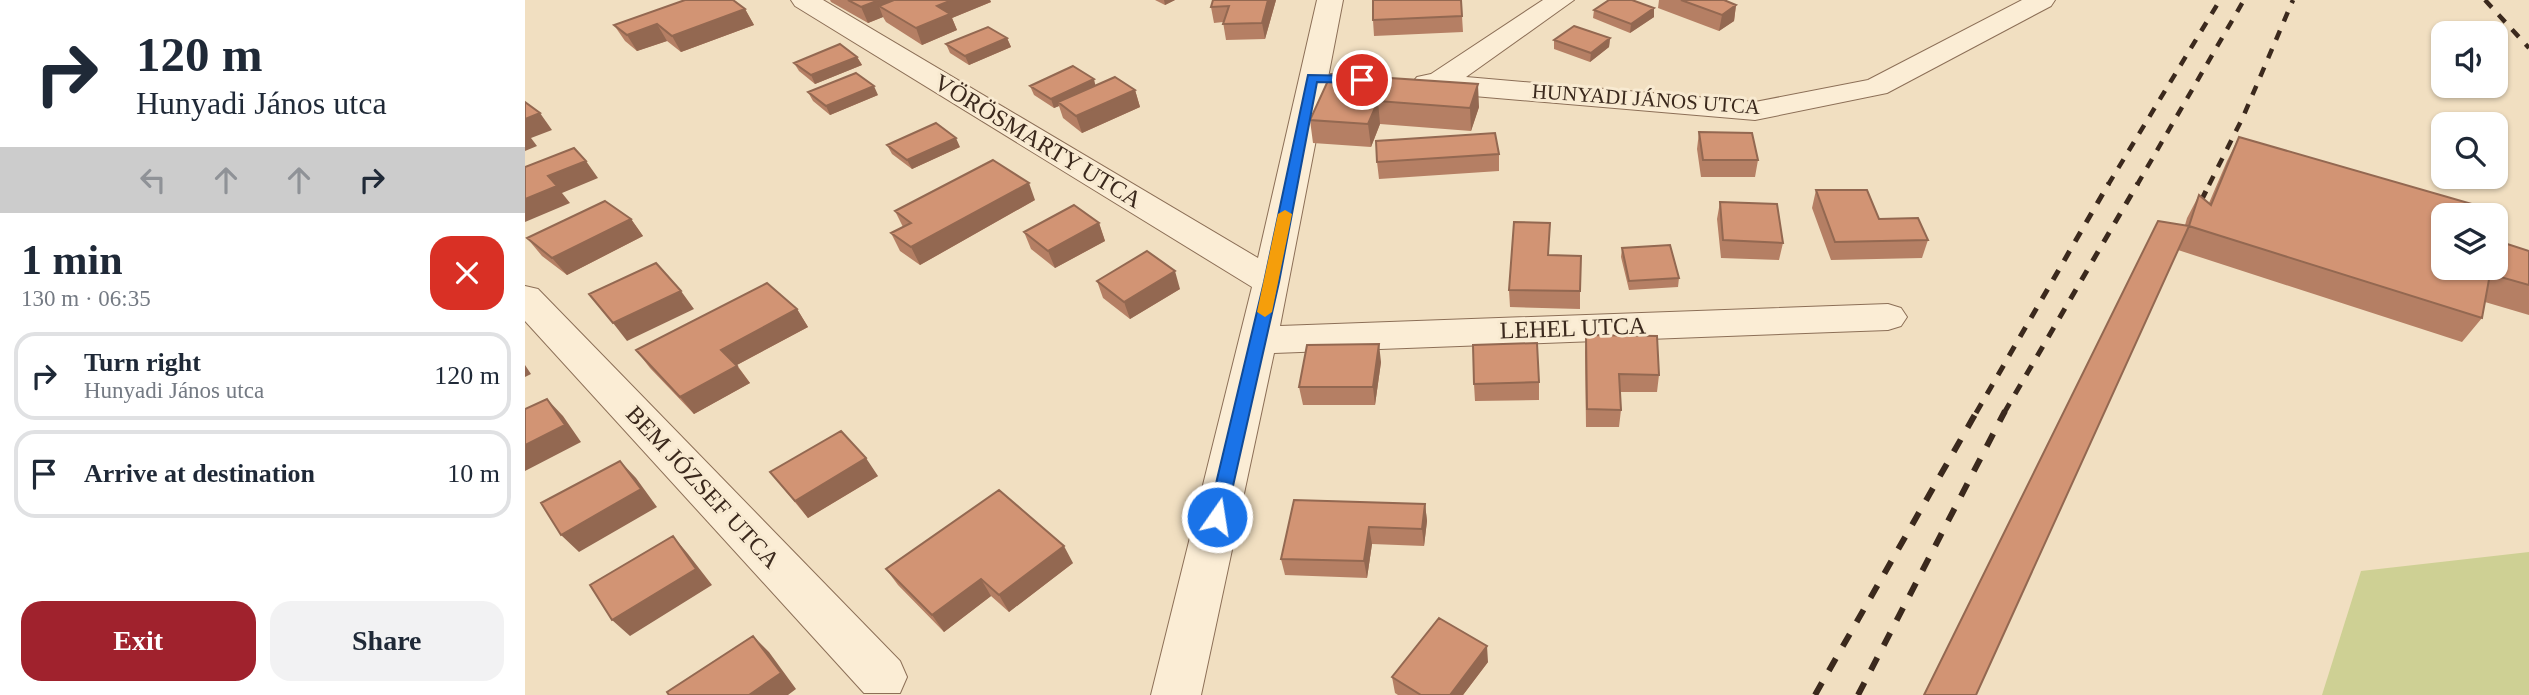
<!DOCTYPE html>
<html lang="en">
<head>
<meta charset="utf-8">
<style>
	:root { --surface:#fff; --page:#f2f2f3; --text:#1f2937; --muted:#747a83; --line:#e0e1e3; --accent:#a0222d }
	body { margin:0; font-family:"Times New Roman",serif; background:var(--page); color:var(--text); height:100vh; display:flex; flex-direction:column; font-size:26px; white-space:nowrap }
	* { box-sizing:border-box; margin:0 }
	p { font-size:23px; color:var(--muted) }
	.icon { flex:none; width:38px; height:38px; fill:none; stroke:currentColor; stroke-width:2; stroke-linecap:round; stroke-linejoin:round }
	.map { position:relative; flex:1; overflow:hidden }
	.side { display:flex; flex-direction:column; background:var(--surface); width:525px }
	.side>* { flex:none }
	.top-card { background:#fff; color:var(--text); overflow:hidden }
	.fabs { position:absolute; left:1906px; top:21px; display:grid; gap:14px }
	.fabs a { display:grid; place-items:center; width:77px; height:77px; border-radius:14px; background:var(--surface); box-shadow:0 2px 5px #0004; font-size:35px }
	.pin { position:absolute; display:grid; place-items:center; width:60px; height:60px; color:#fff; margin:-30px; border:4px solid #fff; border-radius:50%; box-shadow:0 2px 7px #0007 }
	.me { position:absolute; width:77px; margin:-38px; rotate:13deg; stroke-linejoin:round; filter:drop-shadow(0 0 5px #0008) }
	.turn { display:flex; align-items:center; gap:24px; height:147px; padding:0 21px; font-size:32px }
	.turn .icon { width:91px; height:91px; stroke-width:2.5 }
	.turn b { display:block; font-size:49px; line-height:60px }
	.lanes { display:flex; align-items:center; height:66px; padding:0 21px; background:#0003; justify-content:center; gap:35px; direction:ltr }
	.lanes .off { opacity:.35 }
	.round { display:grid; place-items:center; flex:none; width:74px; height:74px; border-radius:21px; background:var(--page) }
	.headline { display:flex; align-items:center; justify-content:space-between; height:119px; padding:0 21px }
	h1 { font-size:42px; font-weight:800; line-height:52px }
	.cta { display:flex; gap:14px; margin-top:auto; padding:14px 21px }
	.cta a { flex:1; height:80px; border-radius:21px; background:var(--accent); color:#fff; font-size:28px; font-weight:800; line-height:80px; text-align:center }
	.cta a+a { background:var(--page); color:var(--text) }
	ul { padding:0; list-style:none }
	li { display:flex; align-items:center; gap:21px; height:88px; margin:0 14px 10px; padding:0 7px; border:4px solid var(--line); border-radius:21px }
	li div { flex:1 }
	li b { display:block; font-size:26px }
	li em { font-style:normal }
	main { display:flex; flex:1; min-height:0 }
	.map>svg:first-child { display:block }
	.green { fill:#ced094 }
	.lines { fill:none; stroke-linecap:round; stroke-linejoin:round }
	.minor-casing { stroke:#8c6f57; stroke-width:2 }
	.minor { fill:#fbedd5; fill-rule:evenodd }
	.rail-far2 { stroke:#3b291d; stroke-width:4.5; stroke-dasharray:10 10; stroke-linecap:butt }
	.rail-far1 { stroke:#3b291d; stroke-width:5; stroke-dasharray:11 11; stroke-linecap:butt }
	.rail { stroke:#3b291d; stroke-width:6; stroke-dasharray:14 14; stroke-linecap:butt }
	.wall { fill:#b57f64 }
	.shaded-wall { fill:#936851 }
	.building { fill:#d29474; stroke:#936851; stroke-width:2; fill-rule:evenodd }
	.route { fill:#1a73e8; stroke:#114b97; stroke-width:2 }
	.slow { fill:#f59e0b }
	.labels { text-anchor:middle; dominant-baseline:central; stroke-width:6; stroke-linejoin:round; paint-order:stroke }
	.far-street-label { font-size:21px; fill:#3b291d; stroke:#f8ead1 }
	.street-label { font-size:24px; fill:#3b291d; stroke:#f8ead1 }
</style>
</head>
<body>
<main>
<section class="side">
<div class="top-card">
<div class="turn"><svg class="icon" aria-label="right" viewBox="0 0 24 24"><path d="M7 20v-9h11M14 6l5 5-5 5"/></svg><div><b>120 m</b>Hunyadi János utca</div></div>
<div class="lanes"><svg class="icon off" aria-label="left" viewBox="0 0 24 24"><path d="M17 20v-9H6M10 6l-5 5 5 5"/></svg><svg class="icon off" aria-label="ahead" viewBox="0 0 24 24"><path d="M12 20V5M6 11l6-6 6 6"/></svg><svg class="icon off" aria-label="ahead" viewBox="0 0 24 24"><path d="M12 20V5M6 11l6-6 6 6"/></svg><svg class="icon" aria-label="right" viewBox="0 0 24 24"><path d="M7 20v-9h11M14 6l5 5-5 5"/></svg></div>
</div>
<div class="headline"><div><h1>1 min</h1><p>130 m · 06:35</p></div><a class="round" style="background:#d93025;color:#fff"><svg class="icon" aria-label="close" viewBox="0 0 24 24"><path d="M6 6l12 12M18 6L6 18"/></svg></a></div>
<ul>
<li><svg class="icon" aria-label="right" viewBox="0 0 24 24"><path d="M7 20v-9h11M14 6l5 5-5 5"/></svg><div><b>Turn right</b><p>Hunyadi János utca</p></div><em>120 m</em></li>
<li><svg class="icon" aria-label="arrive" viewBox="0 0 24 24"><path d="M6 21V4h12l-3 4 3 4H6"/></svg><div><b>Arrive at destination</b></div><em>10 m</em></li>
</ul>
<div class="cta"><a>Exit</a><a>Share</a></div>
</section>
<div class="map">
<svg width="2004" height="695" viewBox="0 0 2004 695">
	<rect width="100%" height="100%" fill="#f1dfc1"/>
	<!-- green -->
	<path class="green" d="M2004,552V695H1797L1836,571Z"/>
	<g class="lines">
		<defs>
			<path id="minor" d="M266,0H298L733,258L792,0H818L755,326L1363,304L1376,308L1382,317L1376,326L1363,330L749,353L676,695H626L727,287L270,6Z
				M1018,0H1049L941,77L1230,102L1343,80L1497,0H1530L1526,6L1362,93L1230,120L902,92L892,89L887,83L892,77L906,74Z
				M0,286L13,289L375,661L382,677L375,693H339L0,321Z"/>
		</defs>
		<!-- minor casing -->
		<use href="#minor" class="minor-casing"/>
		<!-- minor -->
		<use href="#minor" class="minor"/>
		<!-- rail-far2 -->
		<path class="rail-far2" d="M1960,0L2004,48
			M1583,185L1695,0
			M1612,185L1719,0
			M1684,185L1718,117L1768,0"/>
		<!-- rail-far1 -->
		<path class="rail-far1" d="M1676,201L1685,183
			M1451,413L1584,183
			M1479,413L1613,183"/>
		<!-- rail -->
		<path class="rail" d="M1290,695L1452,411
			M1333,695L1480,411"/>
	</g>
	<!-- wall -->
	<path class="wall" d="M305,0H465L466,2L427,18L432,30L397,45L361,22L358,17L343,23L306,2Z
		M630,0H650L640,5Z
		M688,0H751L740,39L701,40L698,22L689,23L686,7Z
		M1134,0H1199L1211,5L1209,21L1194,31L1133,8Z
		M1129,8V17L1105,33L1068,18L1069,10Z
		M220,9L229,25L156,52L142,41L112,51L100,41L89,25Z
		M937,16L938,32L849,36L848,20Z
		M482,38L486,47L444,65L425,53L421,44Z
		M1085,38L1084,47L1065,62L1029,49V40Z
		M332,57L337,65L290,84L274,71L269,63Z
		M806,74L954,107L946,131L855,124L846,147L788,143L785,120Z
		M505,86L610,90L615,107L557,133L538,118L534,106L529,108L509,95Z
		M283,92L353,95L305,115L288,101Z
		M1174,132L1233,160L1230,177H1176L1172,149Z
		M1714,137L1973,241L2004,251V315L1960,302L1957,318L1937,342L1653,250L1662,218L1674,195L1684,203L1702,161Z
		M362,145L435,147L387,169L367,154Z
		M974,154V171L854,179L852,162Z
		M1291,190L1403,240L1397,258L1306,260L1287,208Z
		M510,200L395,265L375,251L366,233L378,227L370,211Z
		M1195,202L1258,243L1254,260L1196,258L1192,219Z
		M106,219L118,236L42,275L17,256L2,238Z
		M574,223L580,241L530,268L506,249L499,232Z
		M1097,248L1154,278L1153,287L1104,290L1096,257Z
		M1024,255L1055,291V309L985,307L984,290Z
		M572,281L655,289L605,319L578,298Z
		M272,309L283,327L212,365L225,383L169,414L125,368L111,350Z
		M1061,335L1134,375L1132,392H1095L1096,410L1094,427H1061L1060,352Z
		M856,362L850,405H778L774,387Z
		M1014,382V400L950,401L949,384Z
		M245,472L353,476L283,518Z
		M900,504L902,521L899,546L847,544L842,578L760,575L756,559Z
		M548,563L484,612L466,596L419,632L373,585L361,569Z
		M963,662L938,695H873L870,693L867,677Z"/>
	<!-- shaded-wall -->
	<path class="shaded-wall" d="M354,0H375L354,6L358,17L343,23L336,7Z
		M427,0H465L466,2L427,18L432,30L397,45L391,28L412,6Z
		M639,0H650L640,5Z
		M743,0H751L740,39L737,23Z
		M1211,5L1209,21L1194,31L1197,15Z
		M1129,8V17L1105,33L1106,24Z
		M220,9L229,25L156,52L147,36Z
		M132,24L142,41L112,51L102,35Z
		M482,38L486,47L444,65L440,56Z
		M1085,38L1084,47L1065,62L1066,53Z
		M332,57L337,65L290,84L286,75Z
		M569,79L571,88L533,102L534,106L529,108L526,99Z
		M953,84L954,107L946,131L945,108Z
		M349,86L353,95L305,115L301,106Z
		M610,90L615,107L557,133L551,116Z
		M853,101L855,124L846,147L843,124Z
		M15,113L27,130L6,138L12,146L0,151V119Z
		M431,138L435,147L387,169L382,160Z
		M61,161L73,178L37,193L45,203L0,222V199L23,176Z
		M504,183L510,200L395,265L386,247Z
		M106,219L118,236L42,275L27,258Z
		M574,223L580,241L530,268L523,251Z
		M650,271L655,289L605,319L599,302Z
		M156,291L169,309L102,341L88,323Z
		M272,309L283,327L208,367L196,350Z
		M854,344L856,362L850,405L848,387Z
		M0,365L6,374L0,377Z
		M212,366L225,383L169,414L155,397Z
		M22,399L38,416L56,442L0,471V445Z
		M341,458L353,476L283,518L270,501Z
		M95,461L111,478L132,507L54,552L36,535Z
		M900,504L902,521L899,546L897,529Z
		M844,527L847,544L842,578L839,561Z
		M148,536L163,554L187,585L105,636L87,620Z
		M539,546L548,563L484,612L474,595Z
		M456,579L466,596L419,632L407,615Z
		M228,636L244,652L271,689L263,695H224Z
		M962,646L963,662L938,695H925Z"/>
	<!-- building -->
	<path class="building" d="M160,0H208L220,9L147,36L132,24L102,35L89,25Z
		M323,0H354L336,7Z
		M369,0H427L412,6L425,14L391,28L354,6Z
		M688,0H743L737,23L698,24L704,6L686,7Z
		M848,0H936L937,16L848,20Z
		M1084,0H1107L1129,8L1106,24L1069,10Z
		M1156,0H1199L1211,5L1197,15Z
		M1049,26L1085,38L1066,53L1029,40Z
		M463,27L482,38L440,56L421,44Z
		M315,44L332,57L286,75L269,63Z
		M548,66L569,79L526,99L505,86Z
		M331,73L349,86L301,106L283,92Z
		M806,74L953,84L945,108L853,101L843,124L785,120Z
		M590,77L610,90L551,116L533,102Z
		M0,102L15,113L0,119Z
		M411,123L431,138L382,160L362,145Z
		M1174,132L1227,133L1233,160H1178Z
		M970,133L974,154L852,162L851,141Z
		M1714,137L1978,213L1973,241L2004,251V285L1965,274L1957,318L1664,226L1674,195L1686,205ZM1918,215H1970V268H1918Z
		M49,148L61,161L23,176L32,186L0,199V167Z
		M468,160L504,183L386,247L366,233L386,223L370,211Z
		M1291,190H1342L1354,219L1393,218L1403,240L1310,242Z
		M80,201L106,219L27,258L2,238Z
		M1195,202L1252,204L1258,243L1198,240Z
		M549,205L574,223L523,251L499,232Z
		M1633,221L1664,226L1451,695H1399Z
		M989,222L1025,223L1023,255L1056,256L1055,291L984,290Z
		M1145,245L1154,278L1104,281L1097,248Z
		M622,251L650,271L599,302L572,281Z
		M131,263L156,291L88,323L64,294Z
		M242,283L272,309L196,350L212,366L155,397L111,350Z
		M1061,335L1132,336L1134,375L1094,374L1096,410L1062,409Z
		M1012,343L1014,382L949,384L948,345Z
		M854,344L848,387H774L782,345Z
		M22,399L40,425L0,445V409Z
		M316,431L341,458L270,501L245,472Z
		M95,461L116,489L36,535L16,503Z
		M474,490L539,546L474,595L456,579L407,615L361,569Z
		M769,500L900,504L897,529L844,527L839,561L756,559Z
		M148,536L171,569L87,620L65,585Z
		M914,618L962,646L925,695H896L867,677Z
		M228,636L256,673L224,695H144L142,692Z"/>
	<!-- route -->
	<path class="route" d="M783,75L837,76L843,80L837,83L792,82L754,282L701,517L692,525L683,517L739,282Z"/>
	<!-- slow -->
	<path class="slow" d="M760,210L767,214L747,312L740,317L732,312L753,214Z"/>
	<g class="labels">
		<!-- far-street labels -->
		<g class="far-street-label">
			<text transform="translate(1121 99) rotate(4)">HUNYADI JÁNOS UTCA</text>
		</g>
		<!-- street labels -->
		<g class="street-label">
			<text transform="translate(513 141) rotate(31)">VÖRÖSMARTY UTCA</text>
			<text transform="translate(1048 328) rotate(-2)">LEHEL UTCA</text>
			<text transform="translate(178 487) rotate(47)">BEM JÓZSEF UTCA</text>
		</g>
	</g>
</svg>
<div class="fabs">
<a><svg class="icon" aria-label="sound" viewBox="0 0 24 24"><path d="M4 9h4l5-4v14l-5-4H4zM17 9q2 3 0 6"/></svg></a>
<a><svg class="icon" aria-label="search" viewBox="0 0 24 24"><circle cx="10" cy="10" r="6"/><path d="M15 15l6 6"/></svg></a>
<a><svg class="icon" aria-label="layers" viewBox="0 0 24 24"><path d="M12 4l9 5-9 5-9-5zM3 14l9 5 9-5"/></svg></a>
</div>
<div class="pin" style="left:837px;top:80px;background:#d93025"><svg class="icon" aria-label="arrive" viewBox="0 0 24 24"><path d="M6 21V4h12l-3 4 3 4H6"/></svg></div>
<svg class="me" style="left:692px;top:517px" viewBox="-20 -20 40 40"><circle r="17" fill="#1a73e8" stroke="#fff" stroke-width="3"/><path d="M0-11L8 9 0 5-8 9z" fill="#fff"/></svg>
</div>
</main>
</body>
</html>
